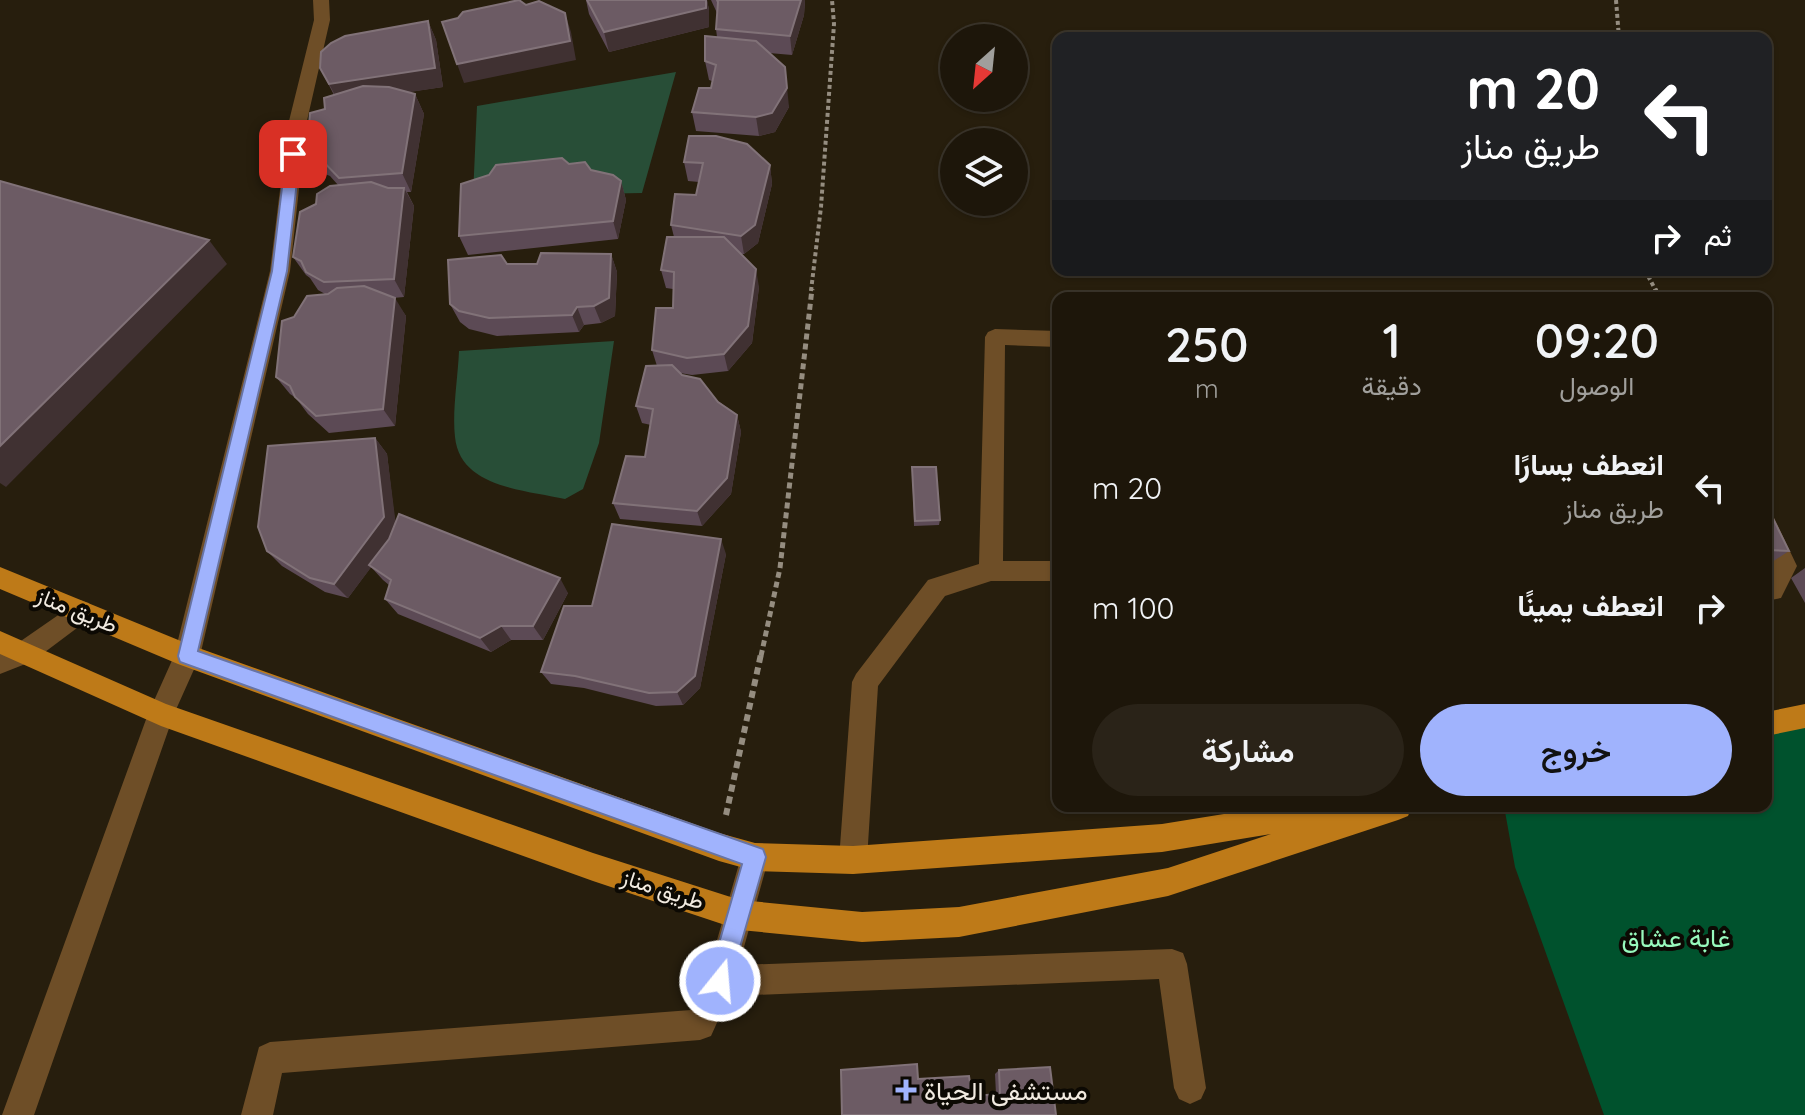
<!DOCTYPE html>
<html lang="ar">
<head>
<meta charset="utf-8">
<style>
	:root { --surface:#1d160a; --page:#2a2318; --text:#f1f3f6; --muted:#a09f9c; --line:#3b352b; --accent:#a0b3fd }
	body { margin:0; font-family:Quicksand,Vazirmatn,sans-serif; background:var(--page); color:var(--text); direction:rtl; height:100vh; display:flex; flex-direction:column; font-size:30px; white-space:nowrap }
	* { box-sizing:border-box; margin:0 }
	p { font-size:26px; color:var(--muted) }
	.icon { flex:none; width:44px; height:44px; fill:none; stroke:currentColor; stroke-width:2; stroke-linecap:round; stroke-linejoin:round }
	.map { position:relative; flex:1; overflow:hidden; direction:ltr }
	.drawer { position:absolute; left:1052px; top:292px; width:720px; height:520px; display:flex; flex-direction:column; background:var(--surface); border-radius:16px; box-shadow:0 2px 6px #0004,0 0 0 2px var(--line); direction:rtl }
	.drawer>* { flex:none }
	.top-card { position:absolute; left:1052px; top:32px; width:720px; height:244px; border-radius:16px; box-shadow:0 2px 6px #0004,0 0 0 2px var(--line); direction:rtl; background:#202124; color:#fff; overflow:hidden }
	.needle { width:52px; rotate:207deg }
	.buttons { position:absolute; left:940px; top:24px; display:grid; gap:16px }
	.buttons a { display:grid; place-items:center; width:88px; height:88px; border-radius:50%; background:var(--surface); box-shadow:0 2px 6px #0004,0 0 0 2px var(--line); font-size:40px }
	.pin { position:absolute; display:grid; place-items:center; width:68px; height:68px; color:#fff; margin:-34px; border-radius:16px; box-shadow:0 4px 12px #0006 }
	.me { position:absolute; width:88px; margin:-44px; rotate:17deg; stroke-linejoin:round; filter:drop-shadow(0 0 6px #0008) }
	.turn { display:flex; align-items:center; gap:28px; height:168px; padding:0 40px; font-size:36px }
	.turn .icon { width:104px; height:104px; stroke-width:2.5 }
	.turn b { display:block; font-size:56px; line-height:68px }
	.then { display:flex; align-items:center; height:76px; padding:0 40px; background:#0003; gap:16px; font-size:30px }
	.eta { display:flex; justify-content:space-evenly; align-items:center; height:136px; text-align:center }
	.eta b { font-size:48px; font-weight:600; line-height:56px }
	.action { display:flex; gap:16px; margin-top:auto; padding:16px 40px }
	.action a { flex:1; height:92px; border-radius:48px; background:var(--accent); color:#111; font-size:32px; font-weight:600; line-height:92px; text-align:center }
	.action a+a { background:var(--page); color:var(--text) }
	ul { padding:0; list-style:none }
	li { display:flex; align-items:center; gap:24px; height:120px; padding:0 40px }
	li div { flex:1 }
	li b { display:block; font-size:30px }
	li em { font-style:normal }
	.map>svg:first-child { display:block }
	.green { fill:#284e37 }
	.forest { fill:#00522d }
	.lines { fill:none; stroke-linecap:round; stroke-linejoin:round }
	.path-far2 { stroke:#958d80; stroke-width:4; stroke-dasharray:4 3; stroke-linecap:butt }
	.path-far1 { stroke:#958d80; stroke-width:5; stroke-dasharray:6 4; stroke-linecap:butt }
	.path { stroke:#958d80; stroke-width:6; stroke-dasharray:7 5; stroke-linecap:butt }
	.minor { fill:#6e4e27; fill-rule:evenodd }
	.major { fill:#be7a18; fill-rule:evenodd }
	.wall { fill:#5c4a55 }
	.shaded-wall { fill:#403132 }
	.building { fill:#6c5b64; stroke:#817278; stroke-width:2 }
	.route { fill:#a0b3fd; stroke:#6874a4; stroke-width:2 }
	.poi-dot { fill:#a0b3fd; stroke:#0c0903; stroke-width:3 }
	.labels { text-anchor:middle; dominant-baseline:central; stroke-width:8; stroke-linejoin:round; paint-order:stroke }
	.street-label { font-size:22px; fill:#f1eae0; stroke:#0c0903 }
	.near-park-label { font-size:26px; fill:#98fabd; stroke:#0c0903 }
	.near-poi-label { font-size:26px; fill:#f1eae0; stroke:#0c0903; text-anchor:start }
</style>
</head>
<body>
<div class="map">
<svg width="1805" height="1115" viewBox="0 0 1805 1115">
	<rect width="100%" height="100%" fill="#271e0d"/>
	<!-- green -->
	<path class="green" d="M676,72L642,193L473,196L477,106Z
		M614,341L599,443L583,489L565,499C526,490 460,488 455,437C452,412 458,377 459,351Z"/>
	<!-- forest -->
	<path class="forest" d="M1805,716V1115H1604L1515,867L1504,806H1766V724Z"/>
	<g class="lines">
		<!-- path-far2 -->
		<path class="path-far2" d="M1616,0L1619,38
			M1645,270L1656,291
			M811,291L821,207L834,24L832,0"/>
		<!-- path-far1 -->
		<path class="path-far1" d="M1655,289L1659,298
			M761,656L780,568L812,289"/>
		<!-- path -->
		<path class="path" d="M726,815L761,654"/>
		<!-- minor -->
		<path class="minor" d="M313,0H329L330,20L306,125L290,271L200,656L174,714L34,1115H2L148,714L174,656L270,271L288,125L314,20Z
			M995,329L1058,331V347L1005,345L1003,561H1058V581H991L945,596L878,686L867,860L863,870L853,874L843,870L839,860L852,682L856,674L928,580L979,564L985,337L988,332Z
			M1766,515L1774,518L1797,566L1781,598L1766,601V578L1773,565L1766,551Z
			M80,600L89,603L92,611L89,619L33,661L0,674V650L15,645Z
			M755,843L765,847L769,857L739,965L1172,949L1183,953L1187,964L1206,1088L1201,1099L1190,1104L1179,1099L1174,1088L1159,979L729,996L711,1036L700,1040L282,1073L273,1115H241L259,1047L270,1042L691,1010L706,978L741,857L745,847Z"/>
		<!-- major -->
		<path class="major" d="M0,567L193,646L719,833L755,843L853,846L1162,824L1274,806H1412L1408,816L1398,820L1168,896L959,937L862,942L740,930L593,881L161,726L0,654V631L166,704L593,853L740,900L862,912L959,907L1168,868L1271,834L1162,852L853,874L755,871L719,861L178,664L0,589Z
			M1805,704V728L1766,736V712Z"/>
	</g>
	<!-- wall -->
	<path class="wall" d="M586,0H707L709,10V27L609,52L589,14Z
		M711,0H805L804,15L792,55L769,53L789,107L775,132L759,136L696,131L692,112L711,88L712,81L709,80L705,61L717,37L716,29L717,13Z
		M428,21L436,40L443,87L408,92L415,94L424,114L411,192H407L414,206L404,297L393,298L406,316L395,426L329,433L308,414L296,398L290,394L276,377L294,317L325,294L318,290L310,278L306,275L293,257L316,204L338,185L330,176L318,171L307,152L325,109L334,95L320,68Z
		M684,162L770,165L772,184L758,243L744,254H741L759,287L752,343L728,371L692,375L680,373L737,415L741,432L731,494L702,526L620,519L613,503L645,457L651,425L642,423L636,406L657,366L652,350L673,308V289L666,288L661,270L674,237L671,225L696,195L699,182L688,181Z
		M569,164L621,181L626,200L618,239L468,255L459,236Z
		M611,254L617,272L615,316L601,323L584,325L579,332L497,336L469,329L460,322L450,304L507,264H537Z
		M375,438L387,454L395,523L568,593L543,640H511L491,652L398,614L385,599L389,585L383,580L371,567L348,598L325,592L282,566L267,551Z
		M912,467L940,520L939,525L914,526Z
		M1766,504L1789,551L1766,566Z
		M726,554L700,688L683,705L656,706L584,688L551,684L541,672L592,606Z
		M1805,568V603L1791,578Z
		M999,1070L1056,1115H842L972,1096L996,1094L995,1074Z"/>
	<!-- shaded-wall -->
	<path class="shaded-wall" d="M707,0L709,10V27L609,52L604,32Z
		M801,0H805L804,15L792,55L790,36Z
		M565,13L571,32L576,60L464,83L457,64Z
		M428,21L436,40L443,87L339,103L329,84Z
		M785,67L789,107L775,132L759,136L756,117Z
		M415,94L424,114L411,192L402,173Z
		M770,165L772,184L758,243L744,254L741,236Z
		M621,181L626,200L618,239L613,221Z
		M404,188L414,206L404,297L394,279Z
		M209,240L227,264L6,487L0,483V446Z
		M611,254L617,272L615,316L601,323L594,306Z
		M756,269L759,287L752,343L728,371L724,354Z
		M395,298L406,316L395,426L383,409Z
		M577,307L584,325L579,332L572,315Z
		M737,415L741,432L731,494L702,526L697,511Z
		M375,438L387,454L397,533L348,598L334,584Z
		M721,539L726,554L700,688L683,705L677,692Z
		M560,578L568,593L543,640L533,626Z
		M501,626L511,640L491,652L480,638Z"/>
	<!-- building -->
	<path class="building" d="M519,0L526,5L539,1L565,13L570,41L457,64L442,22L458,18L463,12Z
		M587,0H706V8L604,32Z
		M717,0H801L790,36L716,29L718,2Z
		M428,21L435,68L329,84L320,68L321,52L331,43L345,36Z
		M705,36L756,41L785,67L787,88L772,113L756,117L692,112L699,88H711L716,65L705,61Z
		M363,86L389,87L415,94L402,173L339,178L319,157L307,152L310,113L325,109L324,98Z
		M689,136H716L747,144L770,165L755,225L741,236L671,225L675,194L696,195L703,163L684,162Z
		M562,158L569,164L585,162L591,170L613,175L621,181L613,221L459,236L461,184L489,175L496,165Z
		M0,181L209,240L0,446Z
		M371,182L388,188H404L394,279L324,282L306,272L301,261L293,257L300,212L316,204L317,194L330,186Z
		M667,237H724L756,269L748,326L724,354L687,358L652,350L656,308H673L674,272L661,270Z
		M541,253L611,254L609,298L594,306L577,307L572,315L489,318L459,311L450,304L448,260L501,255L507,264H537Z
		M364,286L395,298L383,409L316,416L295,397L290,386L276,377L282,321L294,317L307,296L328,294L337,288Z
		M672,365L682,375L700,379L718,402L737,415L727,478L697,511L613,503L626,456L645,457L653,409L636,406L646,366Z
		M375,438L384,517L334,584L310,578L267,551L258,527L268,446Z
		M912,467H936L940,520L915,521Z
		M1766,504L1789,551L1766,550Z
		M399,514L560,578L533,626H501L480,638L385,599L391,580L369,565L389,539Z
		M612,524L721,539L695,676L677,692L649,693L575,676L541,672L564,606H592Z
		M917,1064L918,1079L969,1076L972,1096L1000,1094L999,1070L1050,1067L1056,1115H842L841,1070Z"/>
	<!-- route -->
	<path class="route" d="M293,150L300,154L287,271L198,651L763,849L766,857L728,989L720,992L712,989L708,981L742,864L180,662L178,656L272,271L286,154Z"/>
	<!-- markers -->
	<path class="poi-dot" d="M902 1078h8v8h8v8h-8v8h-8v-8h-8v-8h8z"/>
	<g class="labels">
		<!-- street labels -->
		<g class="street-label">
			<text transform="translate(77 610) rotate(22)">طريق مناز</text>
			<text transform="translate(663 889) rotate(18)">طريق مناز</text>
		</g>
		<!-- near-park labels -->
		<g class="near-park-label">
			<text x="1676" y="937">غابة عشاق</text>
		</g>
		<!-- near-poi labels -->
		<g class="near-poi-label">
			<text x="924" y="1090">مستشفى الحياة</text>
		</g>
	</g>
</svg>
<div class="buttons">
<a><svg class="needle" viewBox="-14 -14 28 28"><path d="M0-13l5 13h-10z" fill="#e53935"/><path d="M0 13l5-13h-10z" fill="#a09f9c"/></svg></a>
<a><svg class="icon" aria-label="layers" viewBox="0 0 24 24"><path d="M12 4l9 5-9 5-9-5zM3 14l9 5 9-5"/></svg></a>
</div>
<div class="pin" style="left:293px;top:154px;background:#d93025"><svg class="icon" aria-label="arrive" viewBox="0 0 24 24"><path d="M6 21V4h12l-3 4 3 4H6"/></svg></div>
<svg class="me" style="left:720px;top:981px" viewBox="-20 -20 40 40"><circle r="17" fill="#a0b3fd" stroke="#fff" stroke-width="3"/><path d="M0-11L8 9 0 5-8 9z" fill="#fff"/></svg>
<div class="top-card">
<div class="turn"><svg class="icon" aria-label="left" viewBox="0 0 24 24"><path d="M17 20v-9H6M10 6l-5 5 5 5"/></svg><div><b>20 m</b>طريق مناز</div></div>
<div class="then">ثم<svg class="icon" aria-label="right" viewBox="0 0 24 24"><path d="M7 20v-9h11M14 6l5 5-5 5"/></svg></div>
</div>
<section class="drawer">
<div class="eta">
<div><b>09:20</b><p>الوصول</p></div>
<div><b>1</b><p>دقيقة</p></div>
<div><b>250</b><p>m</p></div>
</div>
<ul>
<li><svg class="icon" aria-label="left" viewBox="0 0 24 24"><path d="M17 20v-9H6M10 6l-5 5 5 5"/></svg><div><b>انعطف يسارًا</b><p>طريق مناز</p></div><em>20 m</em></li>
<li><svg class="icon" aria-label="right" viewBox="0 0 24 24"><path d="M7 20v-9h11M14 6l5 5-5 5"/></svg><div><b>انعطف يمينًا</b></div><em>100 m</em></li>
</ul>
<div class="action"><a>خروج</a><a>مشاركة</a></div>
</section>
</div>
</body>
</html>
